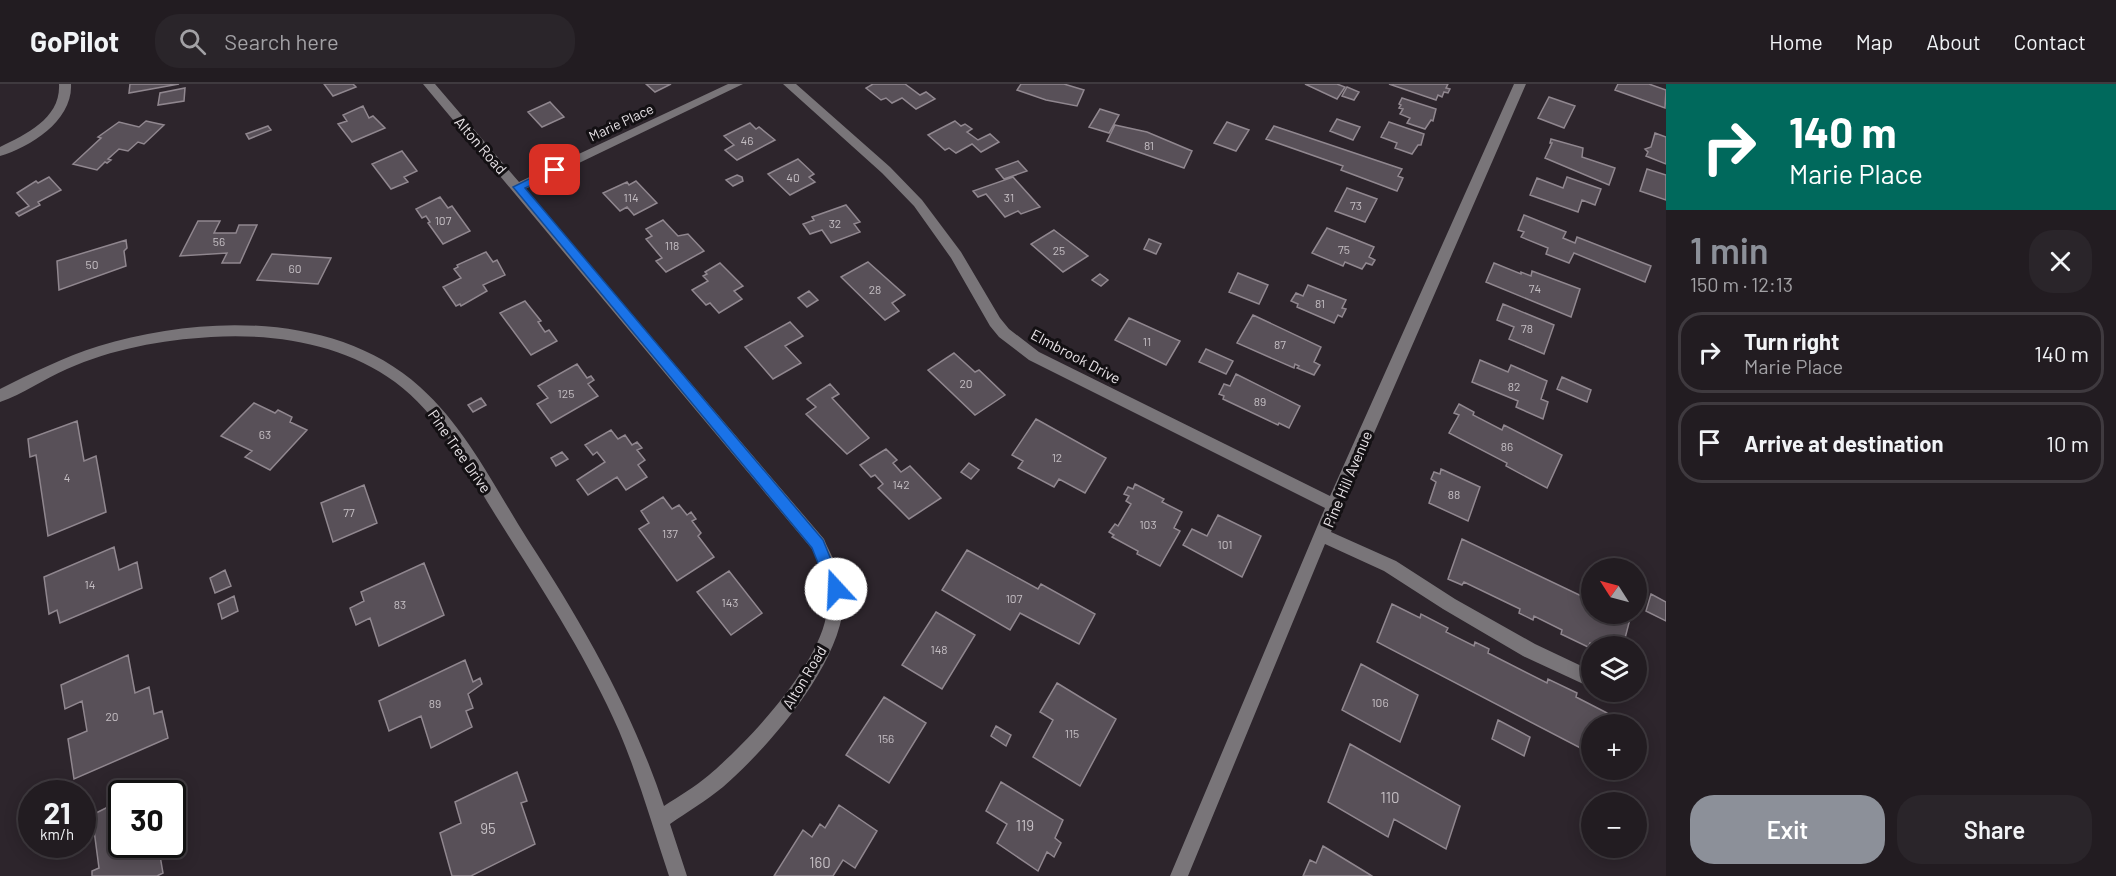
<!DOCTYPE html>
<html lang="en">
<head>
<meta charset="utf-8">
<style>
	:root { --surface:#221c21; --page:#2a252a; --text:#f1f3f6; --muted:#a2a1a5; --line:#3f3a3f; --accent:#8c9099 }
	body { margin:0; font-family:Barlow,sans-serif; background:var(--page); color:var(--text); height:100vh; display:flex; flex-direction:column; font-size:22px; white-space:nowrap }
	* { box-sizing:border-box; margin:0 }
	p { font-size:20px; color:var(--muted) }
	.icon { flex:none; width:33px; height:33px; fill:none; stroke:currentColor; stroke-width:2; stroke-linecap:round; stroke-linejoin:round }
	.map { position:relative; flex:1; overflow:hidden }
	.sheet { display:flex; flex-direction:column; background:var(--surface); width:450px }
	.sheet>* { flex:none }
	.guide { background:#00695c; color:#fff; overflow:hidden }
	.needle { width:39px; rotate:306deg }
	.fabs { position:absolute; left:1581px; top:474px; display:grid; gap:12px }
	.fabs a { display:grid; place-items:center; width:66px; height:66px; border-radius:50%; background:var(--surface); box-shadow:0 3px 15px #0003,0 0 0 2px var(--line); font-size:30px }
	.speed { position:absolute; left:18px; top:696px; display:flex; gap:12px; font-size:30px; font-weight:700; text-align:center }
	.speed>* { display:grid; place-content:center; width:78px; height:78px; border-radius:50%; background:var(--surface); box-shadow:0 3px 15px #0003,0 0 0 2px var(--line); line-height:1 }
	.speed small { font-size:15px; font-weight:400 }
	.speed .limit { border:3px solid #111; border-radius:9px; background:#fff; color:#111 }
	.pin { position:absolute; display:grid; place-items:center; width:51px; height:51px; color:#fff; margin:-26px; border-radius:12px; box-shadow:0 3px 9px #0006 }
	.me { position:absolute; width:66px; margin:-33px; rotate:340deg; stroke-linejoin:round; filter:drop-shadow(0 0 4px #0008) }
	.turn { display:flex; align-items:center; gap:21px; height:126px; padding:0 24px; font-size:27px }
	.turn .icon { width:78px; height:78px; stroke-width:2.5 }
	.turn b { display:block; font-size:42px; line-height:51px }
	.round { display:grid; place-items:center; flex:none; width:63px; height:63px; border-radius:24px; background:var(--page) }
	.head { display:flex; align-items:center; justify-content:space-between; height:102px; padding:0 24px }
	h1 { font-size:36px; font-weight:600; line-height:45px; color:var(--accent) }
	.button { display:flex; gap:12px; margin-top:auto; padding:12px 24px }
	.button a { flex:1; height:69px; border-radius:24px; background:var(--accent); color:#fff; font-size:24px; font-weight:600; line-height:69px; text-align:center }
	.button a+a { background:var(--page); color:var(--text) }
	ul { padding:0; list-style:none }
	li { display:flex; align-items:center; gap:18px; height:81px; margin:0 12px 9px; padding:0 12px; border:3px solid var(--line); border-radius:24px }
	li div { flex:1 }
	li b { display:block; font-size:22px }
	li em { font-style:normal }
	header { display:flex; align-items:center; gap:36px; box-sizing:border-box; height:84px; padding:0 30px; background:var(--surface); border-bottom:2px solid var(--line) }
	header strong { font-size:28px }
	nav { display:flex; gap:33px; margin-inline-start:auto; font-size:21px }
	.search { width:420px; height:54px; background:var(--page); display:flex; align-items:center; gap:15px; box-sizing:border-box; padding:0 21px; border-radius:24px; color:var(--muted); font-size:22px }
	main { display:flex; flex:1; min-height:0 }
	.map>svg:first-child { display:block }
	.building { fill:#585058; stroke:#90878f; stroke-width:1.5 }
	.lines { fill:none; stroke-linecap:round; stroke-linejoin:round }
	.minor { fill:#797579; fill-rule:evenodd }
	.route { fill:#1a73e8; stroke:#114b97; stroke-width:1.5 }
	.labels { text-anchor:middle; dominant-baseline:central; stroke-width:6; stroke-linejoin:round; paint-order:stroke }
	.number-label { font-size:12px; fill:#c4bec3 }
	.far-street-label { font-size:14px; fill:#e8e3e7; stroke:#131013 }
	.street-label { font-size:15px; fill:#e8e3e7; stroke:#131013 }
	.near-number-label { font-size:15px; fill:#c4bec3 }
</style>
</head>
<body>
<header>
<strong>GoPilot</strong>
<div class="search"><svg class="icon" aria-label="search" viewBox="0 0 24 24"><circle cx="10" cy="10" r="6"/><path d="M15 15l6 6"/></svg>Search here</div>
<nav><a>Home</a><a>Map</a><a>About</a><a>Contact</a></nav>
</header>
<main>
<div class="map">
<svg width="1666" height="792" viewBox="0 0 1666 792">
	<rect width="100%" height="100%" fill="#2d252c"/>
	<!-- building -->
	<path class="building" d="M130,0H179L129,9Z
		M324,0H353L356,3L333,12Z
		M646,0H671L655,8Z
		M873,0H905L920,11L926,8L935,15L916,25L902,14L892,19L886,14L881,16L866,4Z
		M1021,0H1064L1084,6L1077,22L1046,16L1017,6Z
		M1305,0H1337L1345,3L1337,15Z
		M1389,0H1448L1446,4L1450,5L1448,9L1444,8L1442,13L1438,11L1436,16Z
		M1618,0H1649L1666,6L1665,24L1615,6Z
		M1347,3L1359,8L1354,16L1342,12Z
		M185,4L184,17L158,21L160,9Z
		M1549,13L1575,22L1564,44L1538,34Z
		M1402,14L1436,25L1433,37L1431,36L1425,45L1407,39L1410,34L1400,30L1403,25L1399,24L1401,21L1399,20Z
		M550,18L564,33L542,43L528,28Z
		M363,22L369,34L373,32L385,44L352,58L338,40L347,37L343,31Z
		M1100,25L1119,31L1109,49L1089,43Z
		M1337,35L1360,43L1353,56L1330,47Z
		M146,37L164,41L144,60L138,58L128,67L119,65L108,75L111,76L107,79L105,78L97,86L73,80L101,54L98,53L119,38L139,43Z
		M955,37L961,42L965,40L972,45L967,48L978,56L990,50L999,58L981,68L972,60L956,69L949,64L945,66L928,51Z
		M1227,38L1249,46L1236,67L1214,59Z
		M1389,38L1424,50L1421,61H1418L1412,70L1395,64L1397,59L1381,53Z
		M750,39L756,45L759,43L775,56L737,76L725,66L734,61L724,52Z
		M1115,41L1147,48L1192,67L1184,84L1107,57Z
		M268,42L271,46L249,55L246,50Z
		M1274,42L1402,85L1398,92L1403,94L1397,107L1341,86L1343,82L1266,55Z
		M1655,49L1666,53V80L1646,72L1648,68L1645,65L1651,63Z
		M1551,55L1583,64L1582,73L1615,84L1609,101L1545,74L1552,59H1550Z
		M402,67L417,87L404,93L408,98L391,105L372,80Z
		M798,75L814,90L809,93L815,98L790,111L768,90Z
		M1018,77L1027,87L1004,95L996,85Z
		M1647,85L1666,91V116L1640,107Z
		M737,91L742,93L743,97L733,102L726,96Z
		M49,93L61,106L38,118L40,121L19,132L16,129L29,122L17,109L36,97L38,99Z
		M1013,93L1040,123L1021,130L1018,127L1005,133L986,110L978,113L973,107Z
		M1567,93L1601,105L1595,121L1582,116L1578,128L1530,111L1537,94L1563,104Z
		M636,97L657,119L634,131L627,123L620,127L603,109L627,98L629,101Z
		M1347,104L1377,115L1365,138L1335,127Z
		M440,113L448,124L452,122L470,147L443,160L428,139L430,138L426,132L422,134L416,125Z
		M846,121L860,138L854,140L860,148L831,159L822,146L810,150L803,140L814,136L812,133Z
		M1524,131L1566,148L1563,154L1575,159L1577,153L1651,182L1645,198L1574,169L1569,179L1546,170L1548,164L1521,153L1524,148L1518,146Z
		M663,136L678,152L688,150L704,167L666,188L656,177L662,174L646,155L652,152L646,145Z
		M198,137H220L214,149H236L239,141H257L240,179H222L227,169L180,172Z
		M1327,144L1374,163L1369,173L1375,176L1372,181L1366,179L1362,185L1345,178L1343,182L1312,169Z
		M1054,146L1088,172L1063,188L1031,160Z
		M1149,155L1161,160L1156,170L1144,165Z
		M126,156L127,164L124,167L126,182L59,206L57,177Z
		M486,168L493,178L497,176L505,191L483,201L487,207L461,222L460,220L456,222L443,203L461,194L454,185L458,183L457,181Z
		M272,170L331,174L318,200L257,196Z
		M868,178L905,211L892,219L899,227L885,236L841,193Z
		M720,179L743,202L734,207L742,215L719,229L710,219L706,221L692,206L708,197L703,192L707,190L705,188Z
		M1494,179L1521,190V188L1531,192L1532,187L1580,205L1571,233L1486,198Z
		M1238,189L1268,201L1259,220L1229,208Z
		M1100,190L1108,196L1101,202L1092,196Z
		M1308,201L1346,216L1342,224L1346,225L1342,233L1338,231L1334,239L1297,223L1298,220L1291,217L1296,209L1303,212Z
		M809,207L818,216L807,223L798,214Z
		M525,217L541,237L538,238L545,248L549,246L557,257L531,271L500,229Z
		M1503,220L1554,241L1544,270L1509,255L1514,243L1497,236Z
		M1253,231L1321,263L1314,278L1320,281L1314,291L1297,284L1299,282L1295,280L1294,284L1237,259Z
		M1129,234L1180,257L1166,281L1115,256Z
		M790,238L803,252L785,262L801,279L773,295L745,263Z
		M1206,265L1233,277L1226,290L1199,278Z
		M954,269L975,288L979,286L1005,311L975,331L928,286Z
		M1480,276L1508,288L1511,281L1547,297L1541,315L1548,318L1543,335L1516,323L1518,317L1472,298Z
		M577,280L587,294L591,292L594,296L588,300L598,312L551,339L537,320L548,314L538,302Z
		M1236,290L1300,322L1289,344L1279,339L1278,341L1223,315L1224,312L1219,310L1224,300L1230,302Z
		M1562,293L1591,306L1587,318L1557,305Z
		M830,300L839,310L832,314L869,354L847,370L806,330L816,323L807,315Z
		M481,314L486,321L473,328L468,321Z
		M254,319L275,329L278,326L292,333L290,338L307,346L270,386L245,373L252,367L221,352Z
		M1459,320L1474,328L1473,331L1502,346L1504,341L1562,371L1547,404L1506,382L1507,379L1449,349L1459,331L1454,329Z
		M1036,335L1106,374L1085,409L1059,395L1054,403L1018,384L1023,377L1012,371Z
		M77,337L84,377L96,372L106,428L48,452L36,371L30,373L28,355Z
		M611,346L618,355L625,351L632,361L637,358L642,364L637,366L645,376L638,381L647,393L626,406L617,393L588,411L577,396L605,378L597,368L593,371L585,361Z
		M886,365L897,376L893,379L901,388L910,382L941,414L909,435L878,404L883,400L875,391L871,393L860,381Z
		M562,368L568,375L556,382L551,374Z
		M969,379L979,386L971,395L961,388Z
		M1441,385L1480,403L1468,437L1429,419L1436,398L1431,395L1434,388L1440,390Z
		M1135,400L1164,415L1162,418L1182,428L1174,444L1180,447L1160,482L1137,470L1138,467L1112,453L1114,451L1109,448L1115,440L1118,442L1131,420L1126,417L1129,412L1124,410L1128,403L1133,405Z
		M364,401L377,439L333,458L321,419Z
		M663,413L672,425L679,421L687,431L691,428L696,435L692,437L701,449L698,452L714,473L677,497L639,445L649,439L641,427Z
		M1218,431L1261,452L1242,493L1183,461L1192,445L1207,452Z
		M1462,455L1592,517V530H1618L1630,535L1623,562H1596L1590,559L1588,563L1561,550L1562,546L1534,532L1533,536L1519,529L1520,525L1464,498L1462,501L1448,495Z
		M114,463L119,486L137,478L142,504L60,539L57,526L49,530L44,493Z
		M967,466L1038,505L1041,500L1095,530L1079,560L1020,529L1010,546L942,506Z
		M424,479L444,531L379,562L370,534L356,541L350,524L364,517L361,508Z
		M225,486L231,502L215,509L210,494Z
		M729,487L762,529L731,551L697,508Z
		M1651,510L1666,518V537L1646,527Z
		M234,512L238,527L222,535L218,520Z
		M1392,520L1420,534L1421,530L1448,544L1446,548L1474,562L1475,558L1489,565L1488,569L1547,599L1548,595L1577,609L1576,613L1607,629L1604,640H1592V670L1377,558Z
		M936,528L975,551L942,605L902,581Z
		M128,571L135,609L149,603L154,630L162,627L168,654L74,695L68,655L87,647L82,617L65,625L61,601Z
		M465,576L473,598L480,594L482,600L468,610L473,624L466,627L472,643L431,664L421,632L389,647L379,617Z
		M1361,580L1418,611L1400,658L1342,626Z
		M1057,599L1116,635L1080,702L1033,673L1053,636L1040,628Z
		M884,613L926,639L889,699L846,671Z
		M1498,636L1530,653L1524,672L1492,655Z
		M996,642L1011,651L1006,662L991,652Z
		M1350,660L1460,722L1446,765L1394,735L1388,753L1328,718Z
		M517,688L527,717L521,719L535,760L471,792H452L440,749L461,739L455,718Z
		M1001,698L1063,736L1055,754L1061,759L1054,773L1047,768L1038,787L997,759L1007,740L986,727Z
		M122,716V760H158L163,789L157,792H92V787L99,784L92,731Z
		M839,721L877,747L855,784L843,776L833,792H774L803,746L812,753L820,740L825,744Z
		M1323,762L1364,787L1372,792H1303L1310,776L1316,779Z"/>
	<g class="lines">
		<!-- minor -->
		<path class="minor" d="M59,0H71C73,36 31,63 0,72V63C27,50 61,34 59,0Z
			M423,0H435L519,98L728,0H743L525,105L824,455C830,470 840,485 843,501C854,568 769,663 723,703C706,717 687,728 670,740L687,792H669C653,744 639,694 619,647C586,571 540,502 496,432C467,385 440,331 395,298C344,260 274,249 211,253C161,256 112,265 67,285C44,295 23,310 0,318V305C32,289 64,273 99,262C200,231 336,227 420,303C466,344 495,404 528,456C583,540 632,626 664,722C679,712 695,703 709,691C749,657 822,579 827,526C829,503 822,485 812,465Z
			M783,0H796L890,83L922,116L961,168L1000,234L1009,245L1039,268L1330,412L1514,0H1526L1331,448L1396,477L1455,515L1535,560L1592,587V604L1523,572L1443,525L1384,487L1325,460L1188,792H1170L1325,424L1029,276L999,253L990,242L951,174L914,122L882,89Z"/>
	</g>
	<!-- route -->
	<path class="route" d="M555,82L561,86L559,88L525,104L823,456L843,505L841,509L836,511L830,509L812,464L513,103Z"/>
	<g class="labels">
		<!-- number labels -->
		<g class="number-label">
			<text x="747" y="56">46</text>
			<text x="1149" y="61">81</text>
			<text x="793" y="93">40</text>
			<text x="631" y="113">114</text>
			<text x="1009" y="113">31</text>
			<text x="1356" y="121">73</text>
			<text x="443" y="136">107</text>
			<text x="835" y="139">32</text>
			<text x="219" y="157">56</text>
			<text x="672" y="161">118</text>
			<text x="1344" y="165">75</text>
			<text x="1059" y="166">25</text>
			<text x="92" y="180">50</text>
			<text x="295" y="184">60</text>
			<text x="1535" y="204">74</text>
			<text x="875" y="205">28</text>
			<text x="1320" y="219">81</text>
			<text x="1527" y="244">78</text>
			<text x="1147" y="257">11</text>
			<text x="1280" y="260">87</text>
			<text x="966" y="299">20</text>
			<text x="1514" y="302">82</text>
			<text x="566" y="309">125</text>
			<text x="1260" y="317">89</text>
			<text x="265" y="350">63</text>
			<text x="1507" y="362">86</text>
			<text x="1057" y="373">12</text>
			<text x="67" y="393">4</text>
			<text x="901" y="400">142</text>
			<text x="1454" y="410">88</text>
			<text x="349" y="428">77</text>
			<text x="1148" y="440">103</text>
			<text x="670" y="449">137</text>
			<text x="1225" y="460">101</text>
			<text x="90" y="500">14</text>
			<text x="1014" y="514">107</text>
			<text x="730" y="518">143</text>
			<text x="400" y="520">83</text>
			<text x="939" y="565">148</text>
			<text x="1380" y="618">106</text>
			<text x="435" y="619">89</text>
			<text x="112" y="632">20</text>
			<text x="1072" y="649">115</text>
			<text x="886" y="654">156</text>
		</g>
		<!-- far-street labels -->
		<g class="far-street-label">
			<text transform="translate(621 38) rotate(-25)">Marie Place</text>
		</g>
		<!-- street labels -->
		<g class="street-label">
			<text transform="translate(481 61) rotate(49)">Alton Road</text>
			<text transform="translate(1076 272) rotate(28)">Elmbrook Drive</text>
			<text transform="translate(460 367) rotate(55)">Pine Tree Drive</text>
			<text transform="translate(1347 395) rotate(-67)">Pine Hill Avenue</text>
			<text transform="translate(804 593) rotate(-59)">Alton Road</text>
		</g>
		<!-- near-number labels -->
		<g class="near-number-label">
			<text x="1390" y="713">110</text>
			<text x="1025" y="741">119</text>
			<text x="488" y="744">95</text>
			<text x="820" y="778">160</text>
		</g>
	</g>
</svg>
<div class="fabs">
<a><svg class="needle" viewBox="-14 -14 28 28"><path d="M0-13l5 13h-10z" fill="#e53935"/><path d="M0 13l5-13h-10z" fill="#a2a1a5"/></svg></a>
<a><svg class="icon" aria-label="layers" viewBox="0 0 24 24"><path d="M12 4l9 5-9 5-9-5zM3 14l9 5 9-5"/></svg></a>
<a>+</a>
<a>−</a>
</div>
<div class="speed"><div>21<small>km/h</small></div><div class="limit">30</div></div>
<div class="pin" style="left:555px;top:86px;background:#d93025"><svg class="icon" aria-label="arrive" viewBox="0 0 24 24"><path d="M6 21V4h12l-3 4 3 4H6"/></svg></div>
<svg class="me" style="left:836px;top:505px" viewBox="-20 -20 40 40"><circle r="19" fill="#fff"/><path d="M0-13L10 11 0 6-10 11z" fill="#1a73e8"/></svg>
</div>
<section class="sheet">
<div class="guide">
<div class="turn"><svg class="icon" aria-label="right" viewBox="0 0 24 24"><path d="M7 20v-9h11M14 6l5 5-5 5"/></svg><div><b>140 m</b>Marie Place</div></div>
</div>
<div class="head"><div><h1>1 min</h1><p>150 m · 12:13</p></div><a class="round"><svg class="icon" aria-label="close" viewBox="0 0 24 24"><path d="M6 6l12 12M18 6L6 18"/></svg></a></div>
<ul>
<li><svg class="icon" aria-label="right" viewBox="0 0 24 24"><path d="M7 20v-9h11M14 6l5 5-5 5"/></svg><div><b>Turn right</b><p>Marie Place</p></div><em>140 m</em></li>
<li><svg class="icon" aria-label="arrive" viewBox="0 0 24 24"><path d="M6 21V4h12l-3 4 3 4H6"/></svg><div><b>Arrive at destination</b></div><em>10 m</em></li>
</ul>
<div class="button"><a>Exit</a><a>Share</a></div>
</section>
</main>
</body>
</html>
